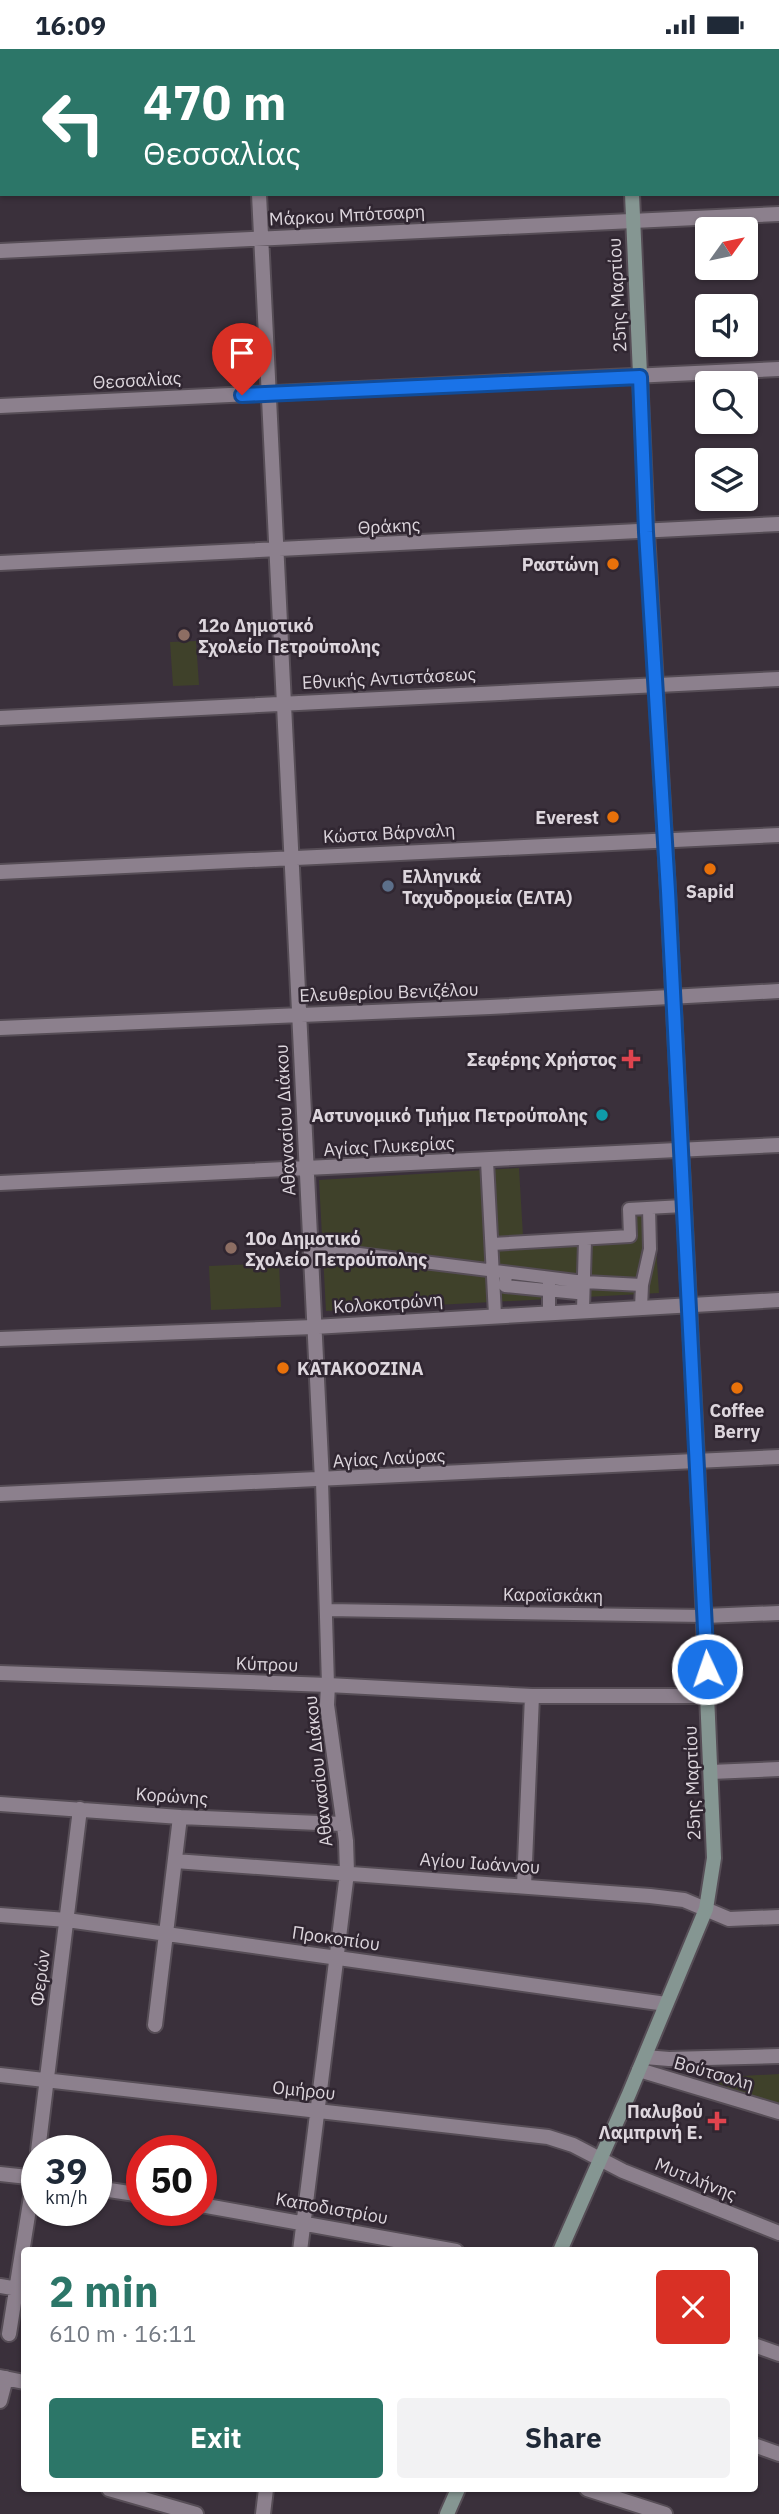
<!DOCTYPE html>
<html lang="en">
<head>
<meta charset="utf-8">
<style>
	:root { --surface:#fff; --page:#f2f2f3; --text:#1f2937; --muted:#747a83; --accent:#2c7668 }
	body { margin:0; font-family:"IBM Plex Sans",sans-serif; background:var(--page); color:var(--text); height:100vh; display:flex; flex-direction:column; font-size:26px; white-space:nowrap }
	* { box-sizing:border-box; margin:0 }
	p { font-size:23px; color:var(--muted) }
	.icon { flex:none; width:38px; height:38px; fill:none; stroke:currentColor; stroke-width:2; stroke-linecap:round; stroke-linejoin:round }
	.map { position:relative; flex:1; overflow:hidden }
	.sheet { position:absolute; left:21px; top:2198px; width:737px; height:245px; display:flex; flex-direction:column; background:var(--surface); border-radius:7px; box-shadow:0 2px 5px #0004 }
	.sheet>* { flex:none }
	.top-card { position:absolute; left:0px; top:0px; width:780px; height:147px; box-shadow:0 2px 5px #0004; background:#2c7668; color:#fff; overflow:hidden }
	.needle { width:46px; rotate:57deg }
	.buttons { position:absolute; left:695px; top:168px; display:grid; gap:14px }
	.buttons a { display:grid; place-items:center; width:63px; height:63px; border-radius:7px; background:var(--surface); box-shadow:0 2px 5px #0004; font-size:35px }
	.speed { position:absolute; left:21px; top:2086px; display:flex; gap:14px; font-size:35px; font-weight:700; text-align:center }
	.speed>* { display:grid; place-content:center; width:91px; height:91px; border-radius:50%; background:var(--surface); box-shadow:0 2px 5px #0004; line-height:1 }
	.speed small { font-size:18px; font-weight:400 }
	.speed .limit { border:10px solid #d22; background:#fff; color:#111 }
	.pin { position:absolute; display:grid; place-items:center; width:60px; height:60px; color:#fff; margin:-72px -30px; border-radius:50% 50% 50% 0; rotate:-45deg; box-shadow:0 0 7px #0007 }
	.pin .icon { rotate:45deg }
	.me { position:absolute; width:77px; margin:-38px; rotate:357deg; stroke-linejoin:round; filter:drop-shadow(0 0 5px #0008) }
	.turn { display:flex; align-items:center; gap:24px; height:147px; padding:0 28px; font-size:32px }
	.turn .icon { width:91px; height:91px; stroke-width:2.5 }
	.turn b { display:block; font-size:49px; line-height:60px }
	.round { display:grid; place-items:center; flex:none; width:74px; height:74px; border-radius:7px; background:var(--page) }
	.head { display:flex; align-items:center; justify-content:space-between; height:119px; padding:0 28px }
	h1 { font-size:42px; font-weight:700; line-height:52px; color:var(--accent) }
	.action { display:flex; gap:14px; margin-top:auto; padding:14px 28px }
	.action a { flex:1; height:80px; border-radius:7px; background:var(--accent); color:#fff; font-size:28px; font-weight:700; line-height:80px; text-align:center }
	.action a+a { background:var(--page); color:var(--text) }
	.status { display:flex; justify-content:space-between; align-items:center; height:49px; padding:0 35px; background:var(--surface); direction:ltr }
	.status svg { height:19px; fill:currentColor }
	.map>svg:first-child { display:block }
	.green { fill:#3f412a }
	.lines { fill:none; stroke-linecap:round; stroke-linejoin:round }
	.pedestrian-casing { stroke:#564d56; stroke-width:16 }
	.minor-casing { stroke:#564d56; stroke-width:18 }
	.secondary-casing { stroke:#564d56; stroke-width:18 }
	.pedestrian { stroke:#8c808d; stroke-width:12 }
	.minor { stroke:#8c808d; stroke-width:14 }
	.secondary { stroke:#859692; stroke-width:14 }
	.route-casing { stroke:#114b97; stroke-width:18 }
	.route { stroke:#1a73e8; stroke-width:12 }
	.food-dot { fill:#e8710a; stroke:#302631; stroke-width:2.5 }
	.education-dot { fill:#8d6e63; stroke:#302631; stroke-width:2.5 }
	.service-dot { fill:#5c6f8a; stroke:#302631; stroke-width:2.5 }
	.health-dot { fill:#e0444e; stroke:#302631; stroke-width:2.5 }
	.culture-dot { fill:#0f9aa8; stroke:#302631; stroke-width:2.5 }
	.labels { text-anchor:middle; dominant-baseline:central; stroke-width:5; stroke-linejoin:round; paint-order:stroke }
	.street-label { font-size:18px; fill:#ddd6dd; stroke:#302631 }
	.poi-label { font-size:18px; font-weight:bold; fill:#ddd6dd; stroke:#302631; text-anchor:end }
</style>
</head>
<body>
<div class="status"><b>16:09</b><svg viewBox="0 0 49 12"><path d="M0 12V9h3v3zM5 12V6h3v6zM10 12V3h3v9zM15 12V0h3v12zM26 1h20v11H26zM47 4h2v5h-2z"/></svg></div>
<div class="map">
<svg width="779" height="2465" viewBox="0 0 779 2465">
	<rect width="100%" height="100%" fill="#3a303b"/>
	<!-- green -->
	<path class="green" d="M196,592L199,636L173,637L170,593Z
		M519,1119L523,1187L625,1182L624,1154L653,1152L659,1244L326,1262L319,1131Z
		M279,1214L281,1258L211,1261L209,1217Z
		M779,2025V2055L745,2045L704,2029Z"/>
	<g class="lines">
		<defs>
			<path id="pedestrian" d="M436,0V2
				M487,1112L495,1266
				M492,1195L630,1187L629,1160L683,1157
				M311,1199L584,1233L642,1236L641,1259
				M506,1224L505,1237L577,1244L578,1232
				M549,1233V1263
				M642,1236L650,1200L649,1159
				M583,1261L585,1191
				M322,1432L328,1636
				M327,1561L704,1567"/>
			<path id="minor" d="M252,0V2
				M0,46H2
				M259,145L322,1432
				M0,202L779,165
				M0,357L779,320
				M0,514L779,475
				M0,669L779,630
				M0,823L779,786
				M0,979L490,958L779,942
				M0,1134L779,1096
				M0,1290L314,1278L779,1251
				M0,1445L779,1408
				M704,1567L779,1564
				M0,1624L328,1636L532,1647H708
				M711,1723L779,1720
				M0,1755L180,1768L342,1775
				M175,1812L650,1847L684,1851L729,1870L779,1868
				M524,1837L532,1647
				M0,1866L67,1871L666,1955
				M155,1976L180,1768
				M645,2008L669,2010L779,2007
				M639,2021L779,2063
				M0,2026L548,2088L573,2096L623,2122L779,2184
				M38,2102L80,1760
				M0,2125L37,2129
				M96,2139L142,2146
				M201,2156L456,2202
				M300,2202L347,1824L346,1792L327,1656L328,1636
				M0,2237L24,2241
				M9,2285L37,2110
				M754,2296L779,2305
				M0,2328L24,2333
				M0,2352L6,2329
				M754,2396L779,2405
				M109,2440L196,2465
				M587,2440L665,2465
				M263,2465L266,2440"/>
			<path id="secondary" d="M625,0V2
				M560,2202L629,2045L706,1860L714,1809L697,1412L668,842L647,483L632,145
				M447,2465L458,2440"/>
		</defs>
		<!-- pedestrian casing -->
		<use href="#pedestrian" class="pedestrian-casing"/>
		<!-- minor casing -->
		<use href="#minor" class="minor-casing"/>
		<!-- secondary casing -->
		<use href="#secondary" class="secondary-casing"/>
		<!-- pedestrian -->
		<use href="#pedestrian" class="pedestrian"/>
		<!-- minor -->
		<use href="#minor" class="minor"/>
		<!-- secondary -->
		<use href="#secondary" class="secondary"/>
	</g>
	<g class="lines">
		<defs>
			<path id="route" d="M242,346L640,328L646,483L668,842L707,1620"/>
		</defs>
		<!-- route casing -->
		<use href="#route" class="route-casing"/>
		<!-- route -->
		<use href="#route" class="route"/>
	</g>
	<!-- markers -->
	<g class="food-dot">
		<circle cx="613" cy="515" r="7"/>
		<circle cx="613" cy="768" r="7"/>
		<circle cx="710" cy="820" r="7"/>
		<circle cx="283" cy="1319" r="7"/>
		<circle cx="737" cy="1339" r="7"/>
	</g>
	<g class="education-dot">
		<circle cx="184" cy="586" r="7"/>
		<circle cx="231" cy="1199" r="7"/>
	</g>
	<circle class="service-dot" cx="388" cy="837" r="7"/>
	<g class="health-dot">
		<path d="M627.5 999.5h7v7h7v7h-7v7h-7v-7h-7v-7h7z"/>
		<path d="M713.5 2061.5h7v7h7v7h-7v7h-7v-7h-7v-7h7z"/>
	</g>
	<circle class="culture-dot" cx="602" cy="1066" r="7"/>
	<g class="labels">
		<!-- street labels -->
		<g class="street-label">
			<text transform="translate(347 166) rotate(-3)">Μάρκου Μπότσαρη</text>
			<text transform="translate(617 246) rotate(-93)">25ης Μαρτίου</text>
			<text transform="translate(137 331) rotate(-3)">Θεσσαλίας</text>
			<text transform="translate(389 477) rotate(-3)">Θράκης</text>
			<text transform="translate(389 629) rotate(-3)">Εθνικής Αντιστάσεως</text>
			<text transform="translate(389 784) rotate(-3)">Κώστα Βάρναλη</text>
			<text transform="translate(389 943) rotate(-2)">Ελευθερίου Βενιζέλου</text>
			<text transform="translate(285 1071) rotate(-93)">Αθανασίου Διάκου</text>
			<text transform="translate(389 1097) rotate(-3)">Αγίας Γλυκερίας</text>
			<text transform="translate(388 1254) rotate(-4)">Κολοκοτρώνη</text>
			<text transform="translate(389 1409) rotate(-3)">Αγίας Λαύρας</text>
			<text transform="translate(553 1546) rotate(1)">Καραϊσκάκη</text>
			<text transform="translate(267 1615) rotate(2)">Κύπρου</text>
			<text transform="translate(318 1722) rotate(-96)">Αθανασίου Διάκου</text>
			<text transform="translate(692 1734) rotate(-92)">25ης Μαρτίου</text>
			<text transform="translate(172 1747) rotate(4)">Κορώνης</text>
			<text transform="translate(480 1814) rotate(4)">Αγίου Ιωάννου</text>
			<text transform="translate(336 1889) rotate(8)">Προκοπίου</text>
			<text transform="translate(40 1929) rotate(-83)">Φερών</text>
			<text transform="translate(714 2024) rotate(16)">Βούτσαλη</text>
			<text transform="translate(304 2041) rotate(6)">Ομήρου</text>
			<text transform="translate(696 2130) rotate(22)">Μυτιλήνης</text>
			<text transform="translate(332 2159) rotate(10)">Καποδιστρίου</text>
		</g>
		<!-- poi labels -->
		<g class="poi-label">
			<text x="599" y="515">Ραστώνη</text>
			<text x="198" y="576" text-anchor="start">12o Δημοτικό<tspan x="198" dy="21">Σχολείο Πετρούπολης</tspan></text>
			<text x="599" y="768">Everest</text>
			<text x="402" y="827" text-anchor="start">Ελληνικά<tspan x="402" dy="21">Ταχυδρομεία (ΕΛΤΑ)</tspan></text>
			<text x="710" y="842" text-anchor="middle">Sapid</text>
			<text x="617" y="1010">Σεφέρης Χρήστος</text>
			<text x="588" y="1066">Αστυνομικό Τμήμα Πετρούπολης</text>
			<text x="245" y="1189" text-anchor="start">10ο Δημοτικό<tspan x="245" dy="21">Σχολείο Πετρούπολης</tspan></text>
			<text x="297" y="1319" text-anchor="start">ΚΑΤΑΚΟΟΖΙΝΑ</text>
			<text x="737" y="1361" text-anchor="middle">Coffee<tspan x="737" dy="21">Berry</tspan></text>
			<text x="703" y="2062">Παλυβού<tspan x="703" dy="21">Λαμπρινή Ε.</tspan></text>
		</g>
	</g>
</svg>
<div class="buttons">
<a><svg class="needle" viewBox="-14 -14 28 28"><path d="M0-13l5 13h-10z" fill="#e53935"/><path d="M0 13l5-13h-10z" fill="#747a83"/></svg></a>
<a><svg class="icon" aria-label="sound" viewBox="0 0 24 24"><path d="M4 9h4l5-4v14l-5-4H4zM17 9q2 3 0 6"/></svg></a>
<a><svg class="icon" aria-label="search" viewBox="0 0 24 24"><circle cx="10" cy="10" r="6"/><path d="M15 15l6 6"/></svg></a>
<a><svg class="icon" aria-label="layers" viewBox="0 0 24 24"><path d="M12 4l9 5-9 5-9-5zM3 14l9 5 9-5"/></svg></a>
</div>
<div class="speed"><div>39<small>km/h</small></div><div class="limit">50</div></div>
<div class="pin" style="left:242px;top:346px;background:#d93025"><svg class="icon" aria-label="arrive" viewBox="0 0 24 24"><path d="M6 21V4h12l-3 4 3 4H6"/></svg></div>
<svg class="me" style="left:707px;top:1620px" viewBox="-20 -20 40 40"><circle r="17" fill="#1a73e8" stroke="#fff" stroke-width="3"/><path d="M0-11L8 9 0 5-8 9z" fill="#fff"/></svg>
<div class="top-card">
<div class="turn"><svg class="icon" aria-label="left" viewBox="0 0 24 24"><path d="M17 20v-9H6M10 6l-5 5 5 5"/></svg><div><b>470 m</b>Θεσσαλίας</div></div>
</div>
<section class="sheet">
<div class="head"><div><h1>2 min</h1><p>610 m · 16:11</p></div><a class="round" style="background:#d93025;color:#fff"><svg class="icon" aria-label="close" viewBox="0 0 24 24"><path d="M6 6l12 12M18 6L6 18"/></svg></a></div>
<div class="action"><a>Exit</a><a>Share</a></div>
</section>
</div>
</body>
</html>
